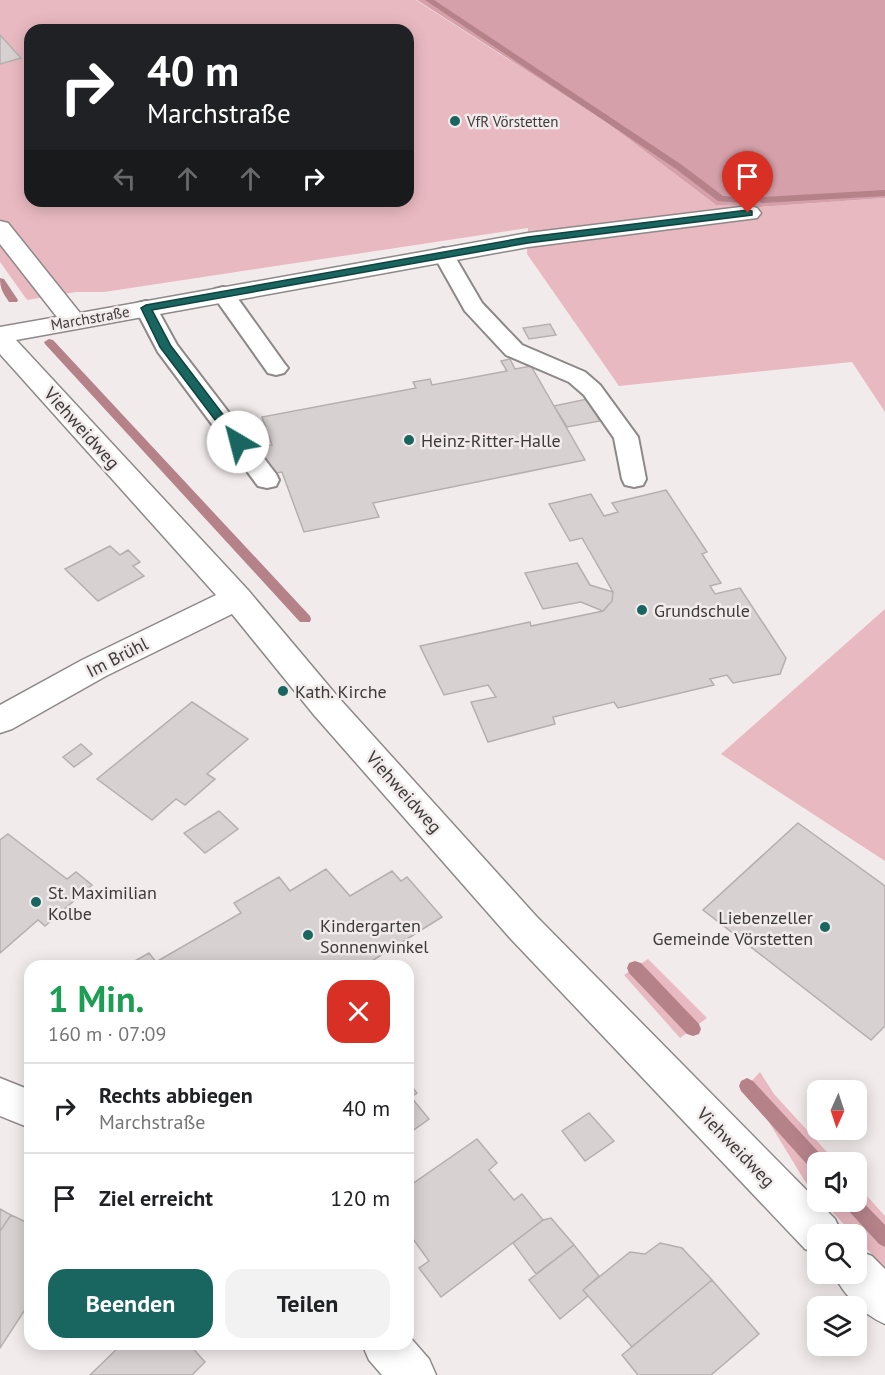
<!DOCTYPE html>
<html lang="de">
<head>
<meta charset="utf-8">
<style>
	:root { --surface:#fff; --page:#f2f2f2; --text:#202124; --muted:#757577; --line:#e0e0e0; --accent:#196660 }
	body { margin:0; font-family:"PT Sans",sans-serif; background:var(--page); color:var(--text); height:100vh; display:flex; flex-direction:column; font-size:22px; white-space:nowrap }
	* { box-sizing:border-box; margin:0 }
	p { font-size:20px; color:var(--muted) }
	.icon { flex:none; width:33px; height:33px; fill:none; stroke:currentColor; stroke-width:2; stroke-linecap:round; stroke-linejoin:round }
	.map { position:relative; flex:1; overflow:hidden }
	.details { position:absolute; left:24px; top:960px; width:390px; height:390px; display:flex; flex-direction:column; background:var(--surface); border-radius:18px; box-shadow:0 3px 15px #0003 }
	.details>* { flex:none }
	.hud { position:absolute; left:24px; top:24px; width:390px; height:183px; border-radius:18px; box-shadow:0 3px 15px #0003; background:#202124; color:#fff; overflow:hidden }
	.needle { width:39px; rotate:183deg }
	.tools { position:absolute; left:807px; top:1080px; display:grid; gap:12px }
	.tools a { display:grid; place-items:center; width:60px; height:60px; border-radius:12px; background:var(--surface); box-shadow:0 3px 15px #0003; font-size:30px }
	.pin { position:absolute; display:grid; place-items:center; width:51px; height:51px; color:#fff; margin:-62px -26px; border-radius:50% 50% 50% 0; rotate:-45deg; box-shadow:0 0 6px #0007 }
	.pin .icon { rotate:45deg }
	.me { position:absolute; width:66px; margin:-33px; rotate:323deg; stroke-linejoin:round; filter:drop-shadow(0 0 4px #0008) }
	.turn { display:flex; align-items:center; gap:21px; height:126px; padding:0 24px; font-size:27px }
	.turn .icon { width:78px; height:78px; stroke-width:2.5 }
	.turn b { display:block; font-size:42px; line-height:51px }
	.lanes { display:flex; align-items:center; height:57px; padding:0 24px; background:#0003; justify-content:center; gap:30px; direction:ltr }
	.lanes .off { opacity:.35 }
	.round { display:grid; place-items:center; flex:none; width:63px; height:63px; border-radius:18px; background:var(--page) }
	.summary { display:flex; align-items:center; justify-content:space-between; height:102px; padding:0 24px }
	h1 { font-size:36px; font-weight:600; line-height:45px; color:#1e9e55 }
	.cta { display:flex; gap:12px; margin-top:auto; padding:12px 24px }
	.cta a { flex:1; height:69px; border-radius:18px; background:var(--accent); color:#fff; font-size:24px; font-weight:600; line-height:69px; text-align:center }
	.cta a+a { background:var(--page); color:var(--text) }
	ul { padding:0; list-style:none }
	li { display:flex; align-items:center; gap:18px; height:90px; padding:0 24px; border-top:2px solid var(--line) }
	li div { flex:1 }
	li b { display:block; font-size:22px }
	li em { font-style:normal }
	.map>svg:first-child { display:block }
	.green { fill:#e9b9c1; fill-rule:evenodd }
	.forest { fill:#d5a0a9 }
	.lines { fill:none; stroke-linecap:round; stroke-linejoin:round }
	.stream { fill:#b5828a; fill-rule:evenodd }
	.building { fill:#d8d1d2; stroke:#b6afb0; stroke-width:1.5 }
	.service-casing { stroke:#8e8889; stroke-width:4 }
	.minor-casing { stroke:#8e8889; stroke-width:3 }
	.service { fill:#fff; fill-rule:evenodd }
	.minor { fill:#fff; fill-rule:evenodd }
	.route { fill:#196660; stroke:#10423e; stroke-width:1.5 }
	.poi-dot { fill:#196660; stroke:#f2ebec; stroke-width:2 }
	.labels { text-anchor:middle; dominant-baseline:central; stroke-width:5; stroke-linejoin:round; paint-order:stroke }
	.far-poi-label { font-size:15px; fill:#3c3a3a; stroke:#f2ebec; text-anchor:start }
	.far-street-label { font-size:15px; fill:#3c3a3a; stroke:#f2ebec }
	.street-label { font-size:18px; fill:#3c3a3a; stroke:#f2ebec }
	.poi-label { font-size:18px; fill:#3c3a3a; stroke:#f2ebec; text-anchor:start }
</style>
</head>
<body>
<div class="map">
<svg width="885" height="1375" viewBox="0 0 885 1375">
	<rect width="100%" height="100%" fill="#f2ebec"/>
	<!-- green -->
	<path class="green" d="M0,0H416L609,124L716,205L760,207L885,198V412L852,362L619,386L527,254L528,228L104,292H76L27,300L0,262ZM30,30H408V201H30Z
		M885,609V861L721,754Z
		M648,959L707,1018L680,1038L624,975Z
		M760,1072L774,1094L836,1162H818L817,1195L806,1183L747,1086Z
		M857,1185L885,1216V1269L857,1238L856,1234H853L823,1202H856Z"/>
	<!-- forest -->
	<path class="forest" d="M417,0H885V198L760,207L716,205L609,124Z"/>
	<g class="lines">
		<!-- stream -->
		<path class="stream" d="M425,0H434L682,165L723,196L739,197L744,200L739,203L718,201L676,169Z
			M885,190V196L762,203L757,200L762,197Z
			M0,278L4,279L18,300L17,302H9C3,293 0,289 0,278Z
			M49,339L53,340L310,616L311,619L310,622H300L45,344L44,342Z
			M635,961L641,963L699,1024L701,1029L699,1034L693,1036L687,1034L629,973L627,968L629,963Z
			M747,1078L753,1081L824,1158L826,1162H818V1172L812,1170L741,1091L739,1086L741,1081Z
			M856,1195L885,1225V1247L879,1244L846,1208L843,1202H856Z"/>
	</g>
	<!-- building -->
	<path class="building" d="M0,35L21,58L0,64Z
		M550,324L556,335L529,339L523,328Z
		M510,359L515,369L531,366L585,460L373,503L379,517L304,532L282,472L270,474L260,447L272,445L262,417L416,388L413,382L430,379L432,385L507,371L501,361Z
		M587,399L600,421L567,427L554,406Z
		M666,490L707,552L702,554L721,583L710,586L715,594L740,588L786,658L780,674L733,683L727,675L710,679L714,685L618,708L614,702L553,717L555,724L488,742L471,702L496,697L488,685L444,695L420,646L530,622L531,626L603,611L612,601L613,592L582,538L570,541L549,504L591,494L604,516L618,512L612,503Z
		M110,546L120,555L128,550L140,562L133,566L144,576L98,601L65,569Z
		M577,563L590,585L613,592L612,601L603,611L581,602L543,609L525,573Z
		M192,702L248,739L207,774L215,779L185,805L176,799L152,820L97,779Z
		M81,744L92,754L74,767L63,757Z
		M219,811L238,829L205,853L184,833Z
		M798,823L885,886V1026L871,1040L703,910Z
		M8,834L67,879L76,872L92,885L45,926L38,920L0,953V840Z
		M326,869L350,896L392,871L401,881L407,877L442,917L364,966H126L149,953L156,962L241,913L234,903L279,877L290,891Z
		M408,1082L417,1093L408,1099Z
		M411,1097L429,1119L408,1134V1099Z
		M589,1113L614,1141L585,1161L562,1131Z
		M477,1139L497,1163L489,1170L514,1200L522,1194L543,1220L441,1297L419,1268L429,1261L408,1232V1187Z
		M0,1209L11,1215L0,1231Z
		M11,1215L30,1224V1302L0,1348V1231Z
		M551,1218L574,1245L536,1274L513,1243L543,1220Z
		M660,1243L682,1248L712,1280L632,1347L583,1290L630,1252L645,1254Z
		M574,1245L599,1276L583,1290L588,1296L560,1319L529,1280Z
		M712,1280L759,1334L711,1375H638L622,1355Z
		M122,1344H189L205,1362L192,1375H90Z"/>
	<g class="lines">
		<defs>
			<path id="service" d="M444,248L451,250L482,303L522,345L585,372L600,385L638,437L646,479L643,485L634,487L625,485L622,479L614,438L584,395L569,382L506,355L465,311L433,254L437,250Z
				M223,287L231,289L284,363L288,368L284,373L276,375L268,373L212,294L215,289Z
				M146,301L154,303L177,345L276,474L279,480L276,486L267,488L258,486L158,352L135,308L138,303Z"/>
			<path id="minor" d="M749,206L757,208L761,213L757,218L528,247L16,340L248,590L338,697L536,916L835,1219L842,1234H818V1254L805,1249L510,938L314,715L232,614L106,676L12,729L0,733V705L82,660L216,595L0,354V327L57,317L0,244V221L8,223L80,313L528,233Z
				M0,1078L30,1090V1128L0,1116Z
				M856,1250L872,1256L885,1269V1324C863,1314 844,1296 834,1274H856Z
				M408,1335L429,1359L436,1375H382L369,1360L362,1344H408Z"/>
		</defs>
		<!-- service casing -->
		<use href="#service" class="service-casing"/>
		<!-- minor casing -->
		<use href="#minor" class="minor-casing"/>
		<!-- service -->
		<use href="#service" class="service"/>
		<!-- minor -->
		<use href="#minor" class="minor"/>
	</g>
	<!-- route -->
	<path class="route" d="M748,210L752,211V215L528,243L152,310L171,346L244,442L238,446L234,445L160,347L141,308L146,305L528,237Z"/>
	<!-- markers -->
	<g class="poi-dot">
		<circle cx="455" cy="121" r="6"/>
		<circle cx="409" cy="440" r="6"/>
		<circle cx="642" cy="610" r="6"/>
		<circle cx="283" cy="691" r="6"/>
		<circle cx="36" cy="902" r="6"/>
		<circle cx="825" cy="927" r="6"/>
		<circle cx="308" cy="935" r="6"/>
	</g>
	<g class="labels">
		<!-- far-poi labels -->
		<g class="far-poi-label">
			<text x="467" y="121">VfR Vörstetten</text>
		</g>
		<!-- far-street labels -->
		<g class="far-street-label">
			<text transform="translate(90 318) rotate(-10)">Marchstraße</text>
		</g>
		<!-- street labels -->
		<g class="street-label">
			<text transform="translate(82 428) rotate(48)">Viehweidweg</text>
			<text transform="translate(117 657) rotate(-27)">Im Brühl</text>
			<text transform="translate(404 792) rotate(48)">Viehweidweg</text>
			<text transform="translate(736 1147) rotate(46)">Viehweidweg</text>
		</g>
		<!-- poi labels -->
		<g class="poi-label">
			<text x="421" y="440">Heinz-Ritter-Halle</text>
			<text x="654" y="610">Grundschule</text>
			<text x="295" y="691">Kath. Kirche</text>
			<text x="48" y="892">St. Maximilian<tspan x="48" dy="21">Kolbe</tspan></text>
			<text x="813" y="917" text-anchor="end">Liebenzeller<tspan x="813" dy="21">Gemeinde Vörstetten</tspan></text>
			<text x="320" y="925">Kindergarten<tspan x="320" dy="21">Sonnenwinkel</tspan></text>
		</g>
	</g>
</svg>
<div class="tools">
<a><svg class="needle" viewBox="-14 -14 28 28"><path d="M0-13l5 13h-10z" fill="#e53935"/><path d="M0 13l5-13h-10z" fill="#757577"/></svg></a>
<a><svg class="icon" aria-label="sound" viewBox="0 0 24 24"><path d="M4 9h4l5-4v14l-5-4H4zM17 9q2 3 0 6"/></svg></a>
<a><svg class="icon" aria-label="search" viewBox="0 0 24 24"><circle cx="10" cy="10" r="6"/><path d="M15 15l6 6"/></svg></a>
<a><svg class="icon" aria-label="layers" viewBox="0 0 24 24"><path d="M12 4l9 5-9 5-9-5zM3 14l9 5 9-5"/></svg></a>
</div>
<div class="pin" style="left:748px;top:213px;background:#d93025"><svg class="icon" aria-label="arrive" viewBox="0 0 24 24"><path d="M6 21V4h12l-3 4 3 4H6"/></svg></div>
<svg class="me" style="left:238px;top:442px" viewBox="-20 -20 40 40"><circle r="19" fill="#fff"/><path d="M0-13L10 11 0 6-10 11z" fill="#196660"/></svg>
<div class="hud">
<div class="turn"><svg class="icon" aria-label="right" viewBox="0 0 24 24"><path d="M7 20v-9h11M14 6l5 5-5 5"/></svg><div><b>40 m</b>Marchstraße</div></div>
<div class="lanes"><svg class="icon off" aria-label="left" viewBox="0 0 24 24"><path d="M17 20v-9H6M10 6l-5 5 5 5"/></svg><svg class="icon off" aria-label="ahead" viewBox="0 0 24 24"><path d="M12 20V5M6 11l6-6 6 6"/></svg><svg class="icon off" aria-label="ahead" viewBox="0 0 24 24"><path d="M12 20V5M6 11l6-6 6 6"/></svg><svg class="icon" aria-label="right" viewBox="0 0 24 24"><path d="M7 20v-9h11M14 6l5 5-5 5"/></svg></div>
</div>
<section class="details">
<div class="summary"><div><h1>1 Min.</h1><p>160 m · 07:09</p></div><a class="round" style="background:#d93025;color:#fff"><svg class="icon" aria-label="close" viewBox="0 0 24 24"><path d="M6 6l12 12M18 6L6 18"/></svg></a></div>
<ul>
<li><svg class="icon" aria-label="right" viewBox="0 0 24 24"><path d="M7 20v-9h11M14 6l5 5-5 5"/></svg><div><b>Rechts abbiegen</b><p>Marchstraße</p></div><em>40 m</em></li>
<li><svg class="icon" aria-label="arrive" viewBox="0 0 24 24"><path d="M6 21V4h12l-3 4 3 4H6"/></svg><div><b>Ziel erreicht</b></div><em>120 m</em></li>
</ul>
<div class="cta"><a>Beenden</a><a>Teilen</a></div>
</section>
</div>
</body>
</html>
